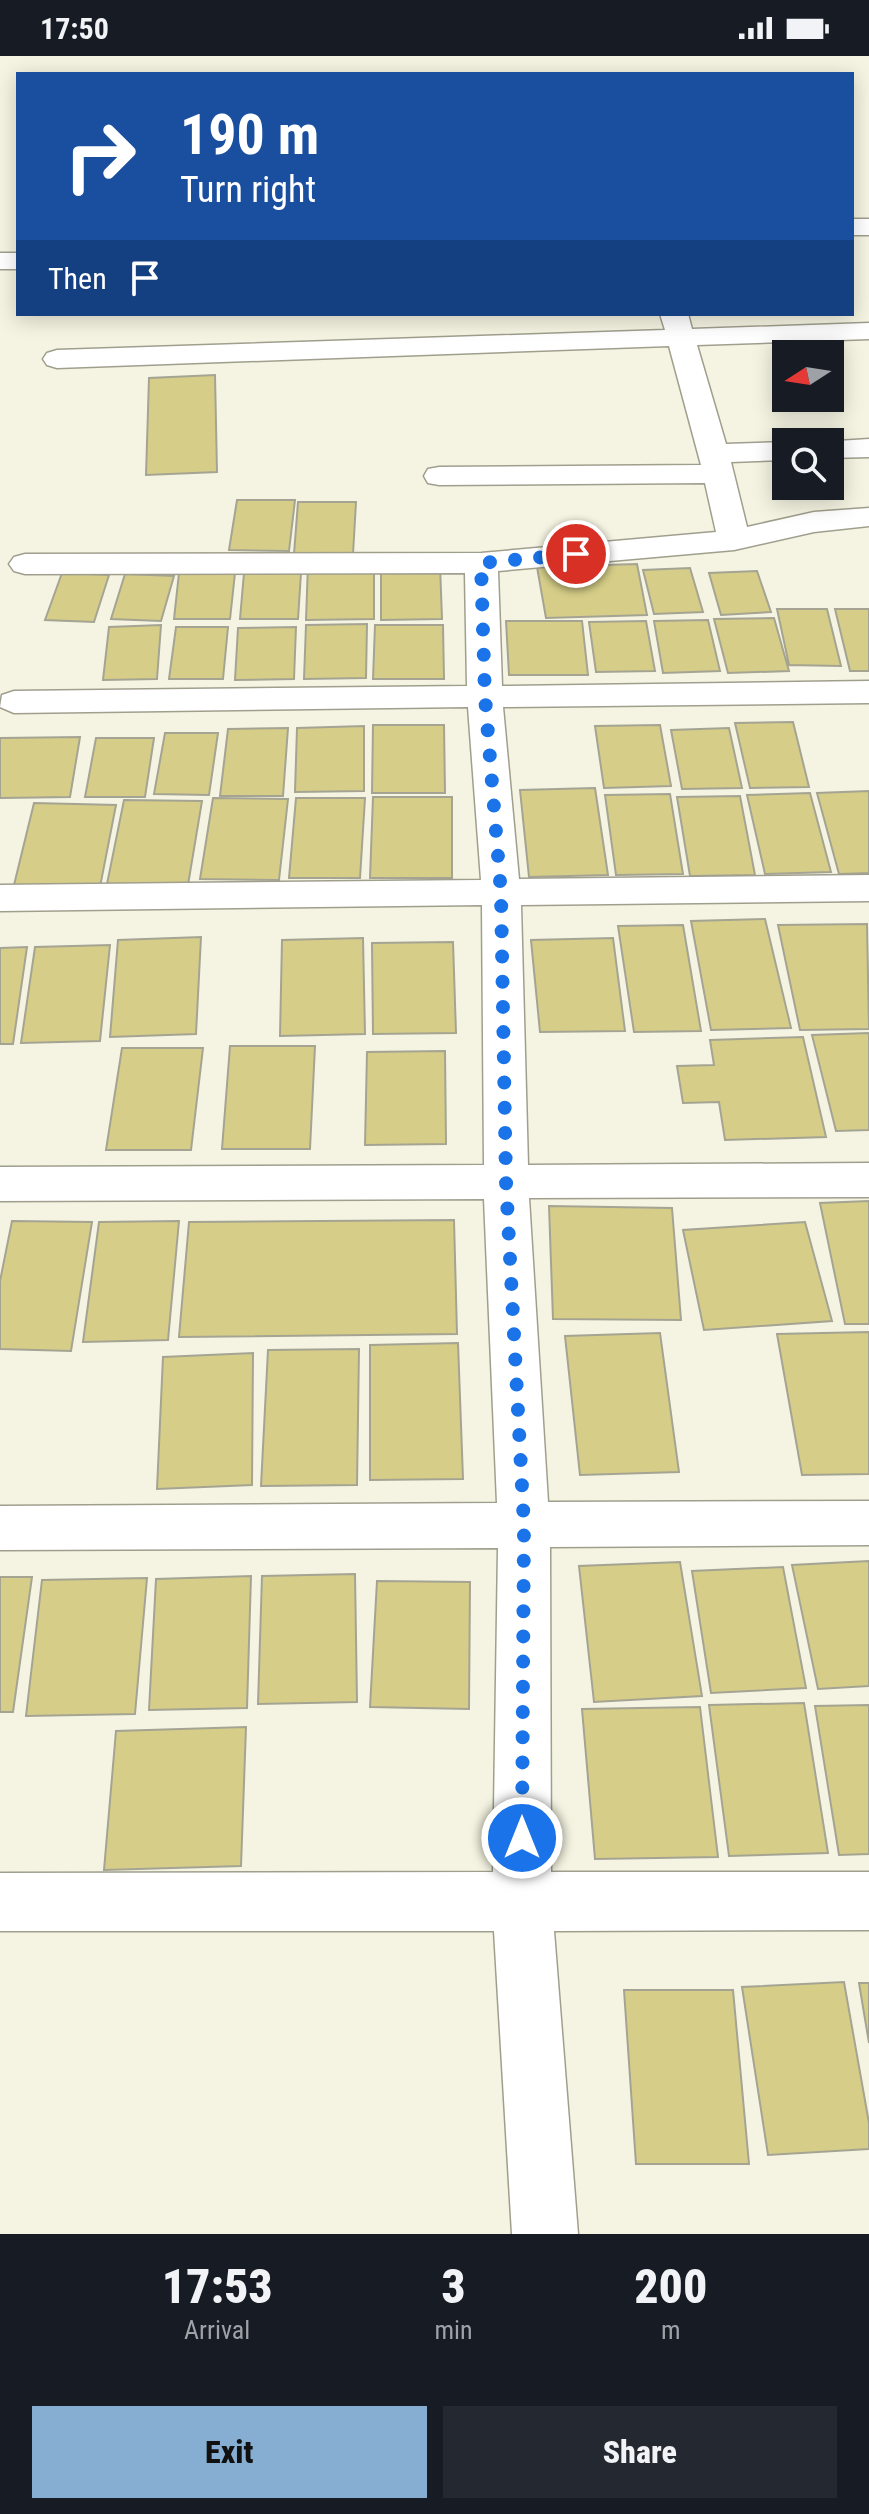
<!DOCTYPE html>
<html lang="en">
<head>
<meta charset="utf-8">
<style>
	:root { --surface:#171b24; --page:#242831; --text:#f1f3f6; --muted:#9ea1a6; --accent:#85aed2 }
	body { margin:0; font-family:"Roboto Condensed",sans-serif; background:var(--page); color:var(--text); height:100vh; display:flex; flex-direction:column; font-size:30px; white-space:nowrap }
	* { box-sizing:border-box; margin:0 }
	p { font-size:26px; color:var(--muted) }
	.icon { flex:none; width:44px; height:44px; fill:none; stroke:currentColor; stroke-width:2; stroke-linecap:round; stroke-linejoin:round }
	.map { position:relative; height:2178px; overflow:hidden }
	.side { display:flex; flex-direction:column; background:var(--surface); flex:1 }
	.side>* { flex:none }
	.hud { position:absolute; left:16px; top:16px; width:838px; height:244px; border-radius:0px; box-shadow:0 4px 20px #0003; background:#1a4fa0; color:#fff; overflow:hidden }
	.needle { width:52px; rotate:258deg }
	.controls { position:absolute; left:772px; top:284px; display:grid; gap:16px }
	.controls a { display:grid; place-items:center; width:72px; height:72px; border-radius:0px; background:var(--surface); box-shadow:0 4px 20px #0003; font-size:40px }
	.pin { position:absolute; display:grid; place-items:center; width:68px; height:68px; color:#fff; margin:-34px; border:4px solid #fff; border-radius:50%; box-shadow:0 2px 8px #0007 }
	.me { position:absolute; width:88px; margin:-44px; rotate:0deg; stroke-linejoin:round; filter:drop-shadow(0 0 6px #0008) }
	.turn { display:flex; align-items:center; gap:28px; height:168px; padding:0 32px; font-size:36px }
	.turn .icon { width:104px; height:104px; stroke-width:2.5 }
	.turn b { display:block; font-size:56px; line-height:68px }
	.then { display:flex; align-items:center; height:76px; padding:0 32px; background:#0003; gap:16px; font-size:30px }
	.eta { display:flex; justify-content:space-evenly; align-items:center; height:136px; text-align:center }
	.eta b { font-size:48px; font-weight:800; line-height:56px }
	.primary-button { display:flex; gap:16px; margin-top:auto; padding:16px 32px }
	.primary-button a { flex:1; height:92px; border-radius:0px; background:var(--accent); color:#111; font-size:32px; font-weight:800; line-height:92px; text-align:center }
	.primary-button a+a { background:var(--page); color:var(--text) }
	.status { display:flex; justify-content:space-between; align-items:center; height:56px; padding:0 40px; background:var(--surface); direction:ltr }
	.status svg { height:22px; fill:currentColor }
	.map>svg:first-child { display:block }
	.building { fill:#d6ce88; stroke:#a5a493; stroke-width:2 }
	.lines { fill:none; stroke-linecap:round; stroke-linejoin:round }
	.minor-casing { stroke:#a09f8e; stroke-width:3 }
	.minor { fill:#fff; fill-rule:evenodd }
	.route { stroke:#1a73e8; stroke-width:14; stroke-dasharray:0 25.2 }
</style>
</head>
<body>
<div class="status"><b>17:50</b><svg viewBox="0 0 49 12"><path d="M0 12V9h3v3zM5 12V6h3v6zM10 12V3h3v9zM15 12V0h3v12zM26 1h20v11H26zM47 4h2v5h-2z"/></svg></div>
<div class="map">
<svg width="869" height="2178" viewBox="0 0 869 2178">
	<rect width="100%" height="100%" fill="#f5f4e2"/>
	<!-- building -->
	<path class="building" d="M215,319L217,416L146,419L149,322Z
		M237,444H295L289,495L229,494Z
		M298,446H356L353,498H294Z
		M308,508H374V563L306,564Z
		M637,508L647,559L546,562L537,511Z
		M440,509L442,563L381,564V510Z
		M690,512L703,556L654,558L643,514Z
		M757,515L771,556L721,559L709,517Z
		M62,517L109,519L94,566L45,564Z
		M179,517H235L230,563H174Z
		M244,517H301L298,563H240Z
		M125,518L174,520L161,565L111,563Z
		M777,553H827L841,610L789,609Z
		M835,553H869V615H850Z
		M774,562L789,615L728,617L714,563Z
		M708,564L720,615L663,617L654,565Z
		M506,565H582L588,619H509Z
		M646,565L655,615L596,616L589,566Z
		M367,568L366,622L304,623L306,569Z
		M161,569L157,623L103,624L109,571Z
		M375,569H443L444,623H373Z
		M176,571H228L223,623H169Z
		M296,571L294,623L235,624L238,572Z
		M793,666L809,731L750,732L735,667Z
		M373,669H444L445,737H372Z
		M660,669L671,730L604,732L595,670Z
		M364,670V735L295,736L297,672Z
		M288,672L283,740H220L228,673Z
		M729,672L742,732L682,733L671,674Z
		M165,677H218L209,739L154,738Z
		M80,681L70,741L0,742V682Z
		M96,682H154L145,741H85Z
		M595,732L608,819L529,821L520,734Z
		M869,735V817L839,818L817,737Z
		M810,737L831,816L765,818L747,739Z
		M670,738L683,818L616,819L605,739Z
		M740,740L755,819L690,820L677,741Z
		M373,741H452V822H370Z
		M213,742L288,743L279,824L200,823Z
		M296,742H365L360,822H289Z
		M124,744L202,745L188,829L107,828Z
		M34,747L116,749L100,831L14,829Z
		M765,863L791,972L711,974L691,865Z
		M867,868L869,973L800,974L778,869Z
		M683,869L701,975L634,976L618,870Z
		M201,881L196,978L110,981L118,884Z
		M363,882L365,978L280,980L282,884Z
		M613,882L625,975L540,976L531,884Z
		M453,886L456,977L373,978L372,887Z
		M110,889L100,985L21,987L35,891Z
		M27,891L13,988H0V892Z
		M869,977V1074L836,1075L812,979Z
		M803,981L826,1081L725,1084L719,1046L683,1047L677,1010L714,1009L710,984Z
		M230,990H315L310,1093H222Z
		M122,992H203L191,1094H106Z
		M445,995L446,1088L365,1089L367,996Z
		M869,1145V1268H845L820,1147Z
		M549,1150L672,1152L681,1264L553,1263Z
		M454,1164L457,1278L179,1281L189,1166Z
		M12,1165L92,1166L71,1295L0,1293V1225Z
		M179,1165L168,1284L83,1286L99,1166Z
		M805,1166L832,1265L704,1274L683,1174Z
		M869,1276V1418L802,1419L777,1278Z
		M660,1277L679,1416L580,1419L565,1280Z
		M458,1287L463,1423L370,1424V1289Z
		M359,1293L357,1429L261,1430L268,1294Z
		M253,1297L252,1429L157,1433L163,1301Z
		M869,1505V1630L818,1633L792,1509Z
		M680,1506L702,1640L594,1646L579,1510Z
		M783,1511L806,1632L711,1637L692,1515Z
		M355,1518L357,1646L258,1648L262,1520Z
		M251,1520L247,1652L149,1654L156,1523Z
		M0,1521H32L13,1656H0Z
		M147,1522L135,1658L26,1660L42,1524Z
		M377,1525L470,1526L469,1653L370,1651Z
		M804,1647L828,1797L729,1800L709,1649Z
		M869,1649V1798L839,1799L815,1650Z
		M700,1651L718,1801L595,1803L582,1653Z
		M246,1671L241,1810L104,1814L116,1675Z
		M844,1926L869,2067V2093L768,2099L742,1931Z
		M859,1927H869V1987Z
		M624,1934H733L749,2108H636Z"/>
	<g class="lines">
		<defs>
			<path id="minor" d="M852,163H869V179H852Z
				M0,197H18V213H0Z
				M660,258H688L692,273L869,267V283L697,289L726,388L786,386V404L731,406L747,471L814,456L869,452V470L814,476L734,494L498,515L502,630L869,625V647L503,651L519,823L869,819V845L521,849L528,1109L869,1107V1141L529,1142L548,1446L869,1445V1489L550,1491L551,1816H869V1874L554,1875L578,2178H512L494,1875H0V1817L493,1816L498,1492L0,1494V1450L497,1447L484,1143L0,1145V1111L484,1109L482,849L0,855V829L481,824L468,651L14,657L0,651L2,639L14,635L467,630L465,517L25,518L14,515L9,508L14,501L25,498L481,497L716,476L705,427L439,429L428,427L424,420L428,413L439,411L701,409L669,290L57,312L47,309L43,303L47,297L57,294L665,274Z
				M869,383V401L830,402V386H822Z"/>
		</defs>
		<!-- minor casing -->
		<use href="#minor" class="minor-casing"/>
		<!-- minor -->
		<use href="#minor" class="minor"/>
	</g>
	<g class="lines">
		<!-- route -->
		<path class="route" d="M522,1782L524,1469L506,1126L501,837L485,641L481,507L576,498"/>
	</g>
</svg>
<div class="controls">
<a><svg class="needle" viewBox="-14 -14 28 28"><path d="M0-13l5 13h-10z" fill="#e53935"/><path d="M0 13l5-13h-10z" fill="#9ea1a6"/></svg></a>
<a><svg class="icon" aria-label="search" viewBox="0 0 24 24"><circle cx="10" cy="10" r="6"/><path d="M15 15l6 6"/></svg></a>
</div>
<div class="pin" style="left:576px;top:498px;background:#d93025"><svg class="icon" aria-label="arrive" viewBox="0 0 24 24"><path d="M6 21V4h12l-3 4 3 4H6"/></svg></div>
<svg class="me" style="left:522px;top:1782px" viewBox="-20 -20 40 40"><circle r="17" fill="#1a73e8" stroke="#fff" stroke-width="3"/><path d="M0-11L8 9 0 5-8 9z" fill="#fff"/></svg>
<div class="hud">
<div class="turn"><svg class="icon" aria-label="right" viewBox="0 0 24 24"><path d="M7 20v-9h11M14 6l5 5-5 5"/></svg><div><b>190 m</b>Turn right</div></div>
<div class="then">Then<svg class="icon" aria-label="arrive" viewBox="0 0 24 24"><path d="M6 21V4h12l-3 4 3 4H6"/></svg></div>
</div>
</div>
<section class="side">
<div class="eta">
<div><b>17:53</b><p>Arrival</p></div>
<div><b>3</b><p>min</p></div>
<div><b>200</b><p>m</p></div>
</div>
<div class="primary-button"><a>Exit</a><a>Share</a></div>
</section>
</body>
</html>
